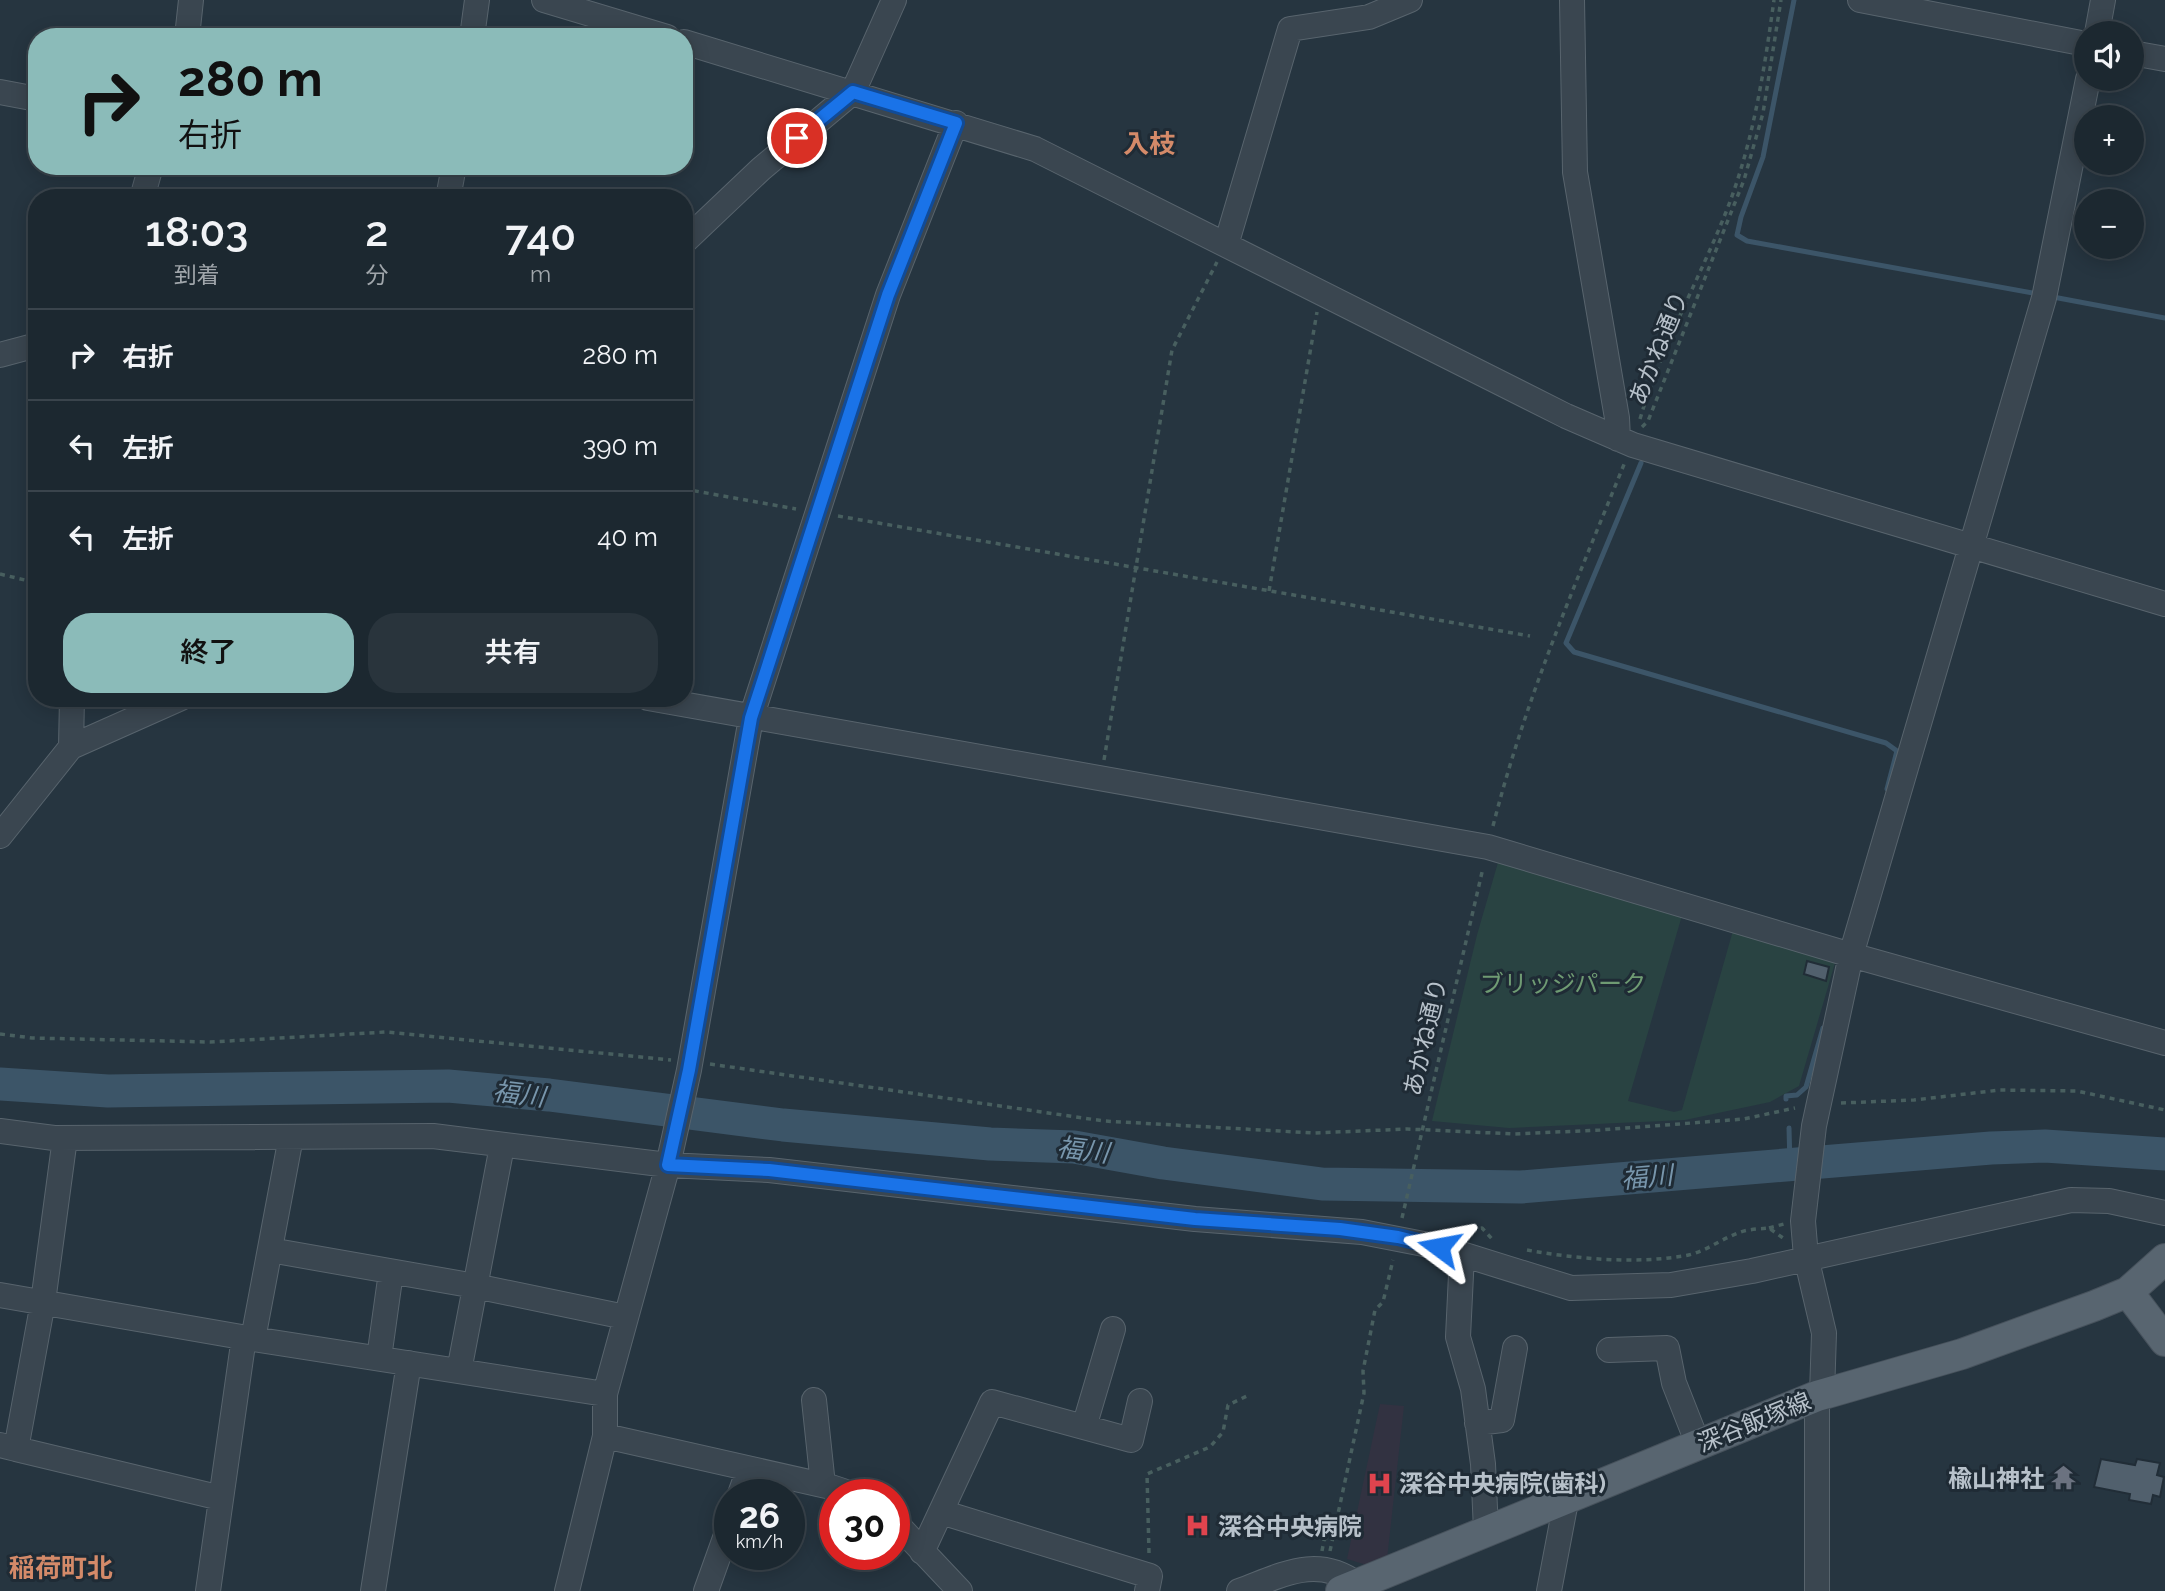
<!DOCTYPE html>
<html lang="ja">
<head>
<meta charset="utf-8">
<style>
	:root { --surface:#1c2830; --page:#29343c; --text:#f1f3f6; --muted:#a0a6ab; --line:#3a444c; --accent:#8bbbb9 }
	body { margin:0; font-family:Raleway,"Noto Sans JP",sans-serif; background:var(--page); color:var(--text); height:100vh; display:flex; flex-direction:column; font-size:26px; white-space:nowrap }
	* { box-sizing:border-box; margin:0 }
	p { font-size:23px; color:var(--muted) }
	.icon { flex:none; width:38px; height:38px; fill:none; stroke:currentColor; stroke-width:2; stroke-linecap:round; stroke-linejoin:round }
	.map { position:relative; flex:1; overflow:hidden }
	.panel { position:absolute; left:28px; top:189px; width:665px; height:518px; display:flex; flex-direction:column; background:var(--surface); border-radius:28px; box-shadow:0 4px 18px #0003,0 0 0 2px var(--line) }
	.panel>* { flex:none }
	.hud { position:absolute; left:28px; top:28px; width:665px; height:147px; border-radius:28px; box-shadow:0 4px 18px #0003,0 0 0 2px var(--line); background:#8bbbb9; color:#111; overflow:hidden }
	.controls { position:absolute; left:2074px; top:21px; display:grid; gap:14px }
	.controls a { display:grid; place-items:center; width:70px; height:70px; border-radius:50%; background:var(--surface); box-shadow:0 4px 18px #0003,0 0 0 2px var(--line); font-size:35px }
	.speed { position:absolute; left:714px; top:1479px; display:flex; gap:14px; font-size:35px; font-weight:700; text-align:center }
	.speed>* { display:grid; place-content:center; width:91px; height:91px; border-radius:50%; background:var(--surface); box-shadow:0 4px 18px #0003,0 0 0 2px var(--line); line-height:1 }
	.speed small { font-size:18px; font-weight:400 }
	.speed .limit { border:10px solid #d22; background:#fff; color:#111 }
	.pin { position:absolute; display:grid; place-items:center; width:60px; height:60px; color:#fff; margin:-30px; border:4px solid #fff; border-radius:50%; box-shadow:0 2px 7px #0007 }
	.me { position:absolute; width:77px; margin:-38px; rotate:283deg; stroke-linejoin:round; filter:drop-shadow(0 0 5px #0008) }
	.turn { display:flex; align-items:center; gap:24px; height:147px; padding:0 35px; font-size:32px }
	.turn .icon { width:91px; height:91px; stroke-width:2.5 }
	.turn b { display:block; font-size:49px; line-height:60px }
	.eta { display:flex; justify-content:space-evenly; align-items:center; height:119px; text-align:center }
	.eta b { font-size:42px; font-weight:600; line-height:49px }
	.cta { display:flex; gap:14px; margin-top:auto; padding:14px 35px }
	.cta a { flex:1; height:80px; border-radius:28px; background:var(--accent); color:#111; font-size:28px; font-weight:600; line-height:80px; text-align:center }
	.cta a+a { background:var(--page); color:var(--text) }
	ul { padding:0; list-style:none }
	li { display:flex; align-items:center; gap:21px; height:91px; padding:0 35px; border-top:2px solid var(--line) }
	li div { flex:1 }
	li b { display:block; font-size:26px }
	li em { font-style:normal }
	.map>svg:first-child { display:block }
	.medical { fill:#323241 }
	.green { fill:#294342 }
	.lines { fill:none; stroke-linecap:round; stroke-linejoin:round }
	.stream { stroke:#3c5568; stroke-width:5 }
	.river { stroke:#3c5568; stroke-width:33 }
	.building { fill:#51606d; stroke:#212d37; stroke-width:2 }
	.minor-casing { stroke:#58646d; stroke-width:26 }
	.major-casing { stroke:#47525c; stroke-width:32 }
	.path { stroke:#485f5f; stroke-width:3.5; stroke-dasharray:5 5; stroke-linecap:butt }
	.minor { stroke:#3a4650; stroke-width:24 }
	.major { stroke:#586570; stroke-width:30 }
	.route-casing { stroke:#114b97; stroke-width:18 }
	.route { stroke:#1a73e8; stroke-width:12 }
	.labels { text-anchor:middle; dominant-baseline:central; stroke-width:6; stroke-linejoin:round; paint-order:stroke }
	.street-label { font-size:24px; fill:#b7c1ca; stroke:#1f2b35 }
	.park-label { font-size:24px; fill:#6f9b73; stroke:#1f2b35 }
	.poi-label { font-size:24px; font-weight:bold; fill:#b7c1ca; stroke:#1f2b35; text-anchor:start }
	.neighbourhood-label { font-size:26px; font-weight:bold; fill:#d48a69; stroke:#1f2b35 }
	.water-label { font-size:26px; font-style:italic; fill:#7896ac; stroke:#1f2b35 }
</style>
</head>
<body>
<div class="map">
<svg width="2165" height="1591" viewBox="0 0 2165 1591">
	<rect width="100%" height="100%" fill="#263540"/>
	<!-- medical -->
	<path class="medical" d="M1380,1404L1404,1406L1387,1559L1370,1566L1347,1559Z"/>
	<!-- green -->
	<path class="green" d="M1499,859L1683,912L1628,1101L1674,1112L1682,1110L1734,927L1837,956L1799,1086L1770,1102L1685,1120L1509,1128L1432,1121L1477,935Z"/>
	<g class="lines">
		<!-- stream -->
		<path class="stream" d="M1794,0L1763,157L1741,217L1737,235L1747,241L2038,294
			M2053,297L2165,318
			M1641,463L1566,643L1574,652L1886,743L1897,751L1887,789
			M1786,1099V1096L1797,1095L1806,1087L1823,1028
			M1789,1128L1790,1166"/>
		<!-- river -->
		<path class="river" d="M0,1084L108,1091L448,1086L549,1095L783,1125L990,1144L1074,1147L1163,1163L1322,1184L1521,1187L1991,1148L2045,1146L2165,1154"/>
	</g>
	<!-- building -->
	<path class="building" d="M1807,961L1829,967L1826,981L1804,974Z
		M2101,1459L2135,1465L2137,1459L2160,1463L2157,1475L2164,1477L2160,1497L2153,1495L2151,1504L2129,1500L2130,1494L2094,1487Z"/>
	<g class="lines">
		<defs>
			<path id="minor" d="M544,0L667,37
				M1572,0L1575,172L1617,418L1618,439
				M1860,0L2086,44
				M2097,33L2103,0
				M187,37L191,0
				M472,37L477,0
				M684,42L1035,149L1566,416L1633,445L2165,604
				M2132,53L2165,59
				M0,92L37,99
				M142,198L151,166
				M448,198L454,166
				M684,242L761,169L853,92L894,0
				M1226,245L1290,29L1369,17L1410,0
				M0,355L37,345
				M648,698L1488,847L1851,955L2165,1043
				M71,747L72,698
				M0,836L71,747L181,698
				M0,1131L54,1138L433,1136L668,1165L769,1170L1195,1219L1362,1232L1439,1247L1571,1288L1671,1285L1752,1271L2071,1200L2109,1201L2165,1213
				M270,1250L475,1286L625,1317
				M1462,1254L1458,1337L1473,1389L1483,1464L1486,1530
				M0,1295L253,1339L605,1394
				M253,1339L291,1137
				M1609,1350L1667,1348L1674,1383L1698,1444
				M379,1358L391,1272
				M459,1371L502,1146
				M1822,1394L1824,1333L1806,1257L1803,1221L1814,1126L1851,955L2044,298L2088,79
				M1817,1396V1591
				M814,1400L823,1485
				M1477,1423L1502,1420L1515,1348
				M1084,1427L1113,1329
				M605,1436L831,1487L852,1494
				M0,1445L16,1449L43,1302L65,1138
				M16,1449L221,1498
				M740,1494L749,1469
				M941,1512L1150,1576L1147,1591
				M894,1521L960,1591
				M922,1552L992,1402L1131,1440L1140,1401
				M208,1591L244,1337
				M373,1591L409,1363
				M567,1591L605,1436V1394L668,1165L689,1070L751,718L888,295L956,123
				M706,1591L730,1524
				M1239,1591C1281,1576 1316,1554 1357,1584
				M1549,1591L1567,1496"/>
			<path id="major" d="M2128,1292L2165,1341
				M1341,1591L1817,1396L1962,1354L2094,1306L2128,1292L2165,1259"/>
		</defs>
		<!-- minor casing -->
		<use href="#minor" class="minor-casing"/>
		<!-- major casing -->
		<use href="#major" class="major-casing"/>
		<!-- path -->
		<path class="path" d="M1640,419C1661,347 1698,282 1726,212C1753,144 1764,72 1774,0
			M1642,427L1648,421L1744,180L1763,113L1781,0
			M684,489L796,509
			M838,516L1530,636
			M0,574L37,583
			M1269,591L1317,312
			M1104,760L1172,350L1217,262
			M1493,826C1526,697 1575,585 1625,462
			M0,1034L32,1038L210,1042L386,1032L671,1060
			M710,1064L1104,1121L1314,1133L1407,1129L1515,1134L1600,1130L1744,1119L1795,1108
			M1841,1103L1914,1100L2000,1090L2077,1091L2165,1110
			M1402,1218L1483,868
			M1769,1228L1784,1224
			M1461,1231L1482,1228L1493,1240
			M1527,1250C1577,1259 1634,1264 1683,1256C1704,1253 1719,1240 1738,1233C1747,1229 1759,1229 1769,1228L1783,1238
			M1322,1551L1324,1540L1331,1534
			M1330,1551L1364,1393L1363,1371L1375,1310L1383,1302L1393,1260
			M1149,1553L1147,1474L1210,1447L1223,1432L1228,1405L1249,1395"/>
		<!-- minor -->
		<use href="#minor" class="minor"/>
		<!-- major -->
		<use href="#major" class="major"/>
	</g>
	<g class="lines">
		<defs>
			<path id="route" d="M797,138L853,92L956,123L888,295L751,718L689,1070L668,1165L769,1170L1195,1219L1340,1229L1398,1237L1439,1247"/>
		</defs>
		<!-- route casing -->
		<use href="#route" class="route-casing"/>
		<!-- route -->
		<use href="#route" class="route"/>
	</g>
	<!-- icons -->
	<defs>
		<symbol id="temple-bare" viewBox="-9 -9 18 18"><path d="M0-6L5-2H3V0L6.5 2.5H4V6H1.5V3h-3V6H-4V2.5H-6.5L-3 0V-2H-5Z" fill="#6b7280" stroke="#1f2b35" stroke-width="2.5" paint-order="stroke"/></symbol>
		<symbol id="hospital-bare" viewBox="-9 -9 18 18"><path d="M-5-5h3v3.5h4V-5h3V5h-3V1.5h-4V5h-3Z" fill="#e0444e" stroke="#1f2b35" stroke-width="2.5" paint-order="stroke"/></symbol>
	</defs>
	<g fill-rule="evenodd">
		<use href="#temple-bare" x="2046" y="1460" width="35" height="35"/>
		<use href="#hospital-bare" x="1362" y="1466" width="35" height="35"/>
		<use href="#hospital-bare" x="1180" y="1508" width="35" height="35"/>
	</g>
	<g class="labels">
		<!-- street labels -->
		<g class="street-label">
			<text transform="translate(1658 348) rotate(-68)">あかね通り</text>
			<text transform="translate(1425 1037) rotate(-77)">あかね通り</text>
			<text transform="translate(1754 1422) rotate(-22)">深谷飯塚線</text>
		</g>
		<!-- park labels -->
		<g class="park-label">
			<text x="1563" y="983">ブリッジパーク</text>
		</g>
		<!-- poi labels -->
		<g class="poi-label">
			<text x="2044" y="1478" text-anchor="end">楡山神社</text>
			<text x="1399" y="1483">深谷中央病院(歯科)</text>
			<text x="1218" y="1526">深谷中央病院</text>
		</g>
		<!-- neighbourhood labels -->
		<g class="neighbourhood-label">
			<text x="1149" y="144">入枝</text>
			<text x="61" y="1568">稲荷町北</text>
		</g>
		<!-- water labels -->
		<g class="water-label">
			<text transform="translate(519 1094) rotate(7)">福川</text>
			<text transform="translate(1083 1150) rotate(7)">福川</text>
			<text transform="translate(1647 1177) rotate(-5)">福川</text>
		</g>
	</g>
</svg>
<div class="controls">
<a><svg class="icon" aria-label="sound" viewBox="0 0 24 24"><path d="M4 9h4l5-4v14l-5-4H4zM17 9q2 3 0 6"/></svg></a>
<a>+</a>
<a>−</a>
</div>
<div class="speed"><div>26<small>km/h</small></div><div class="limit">30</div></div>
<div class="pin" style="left:797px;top:138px;background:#d93025"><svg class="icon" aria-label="arrive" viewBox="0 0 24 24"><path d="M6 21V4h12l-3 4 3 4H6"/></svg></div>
<svg class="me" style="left:1439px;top:1247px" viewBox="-20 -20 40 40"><path d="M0-17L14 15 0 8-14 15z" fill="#1a73e8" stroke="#fff" stroke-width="4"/></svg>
<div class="hud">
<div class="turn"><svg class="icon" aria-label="right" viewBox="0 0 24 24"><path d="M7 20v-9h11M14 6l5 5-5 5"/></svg><div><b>280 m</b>右折</div></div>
</div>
<section class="panel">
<div class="eta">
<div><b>18:03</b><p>到着</p></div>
<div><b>2</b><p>分</p></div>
<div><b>740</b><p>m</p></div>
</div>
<ul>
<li><svg class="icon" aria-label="right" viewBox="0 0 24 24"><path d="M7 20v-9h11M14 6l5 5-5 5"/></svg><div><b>右折</b></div><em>280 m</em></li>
<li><svg class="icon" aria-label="left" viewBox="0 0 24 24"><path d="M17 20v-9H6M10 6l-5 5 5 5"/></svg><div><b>左折</b></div><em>390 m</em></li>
<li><svg class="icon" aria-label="left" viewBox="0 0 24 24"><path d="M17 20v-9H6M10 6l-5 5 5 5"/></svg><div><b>左折</b></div><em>40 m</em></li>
</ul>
<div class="cta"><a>終了</a><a>共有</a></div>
</section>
</div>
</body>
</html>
